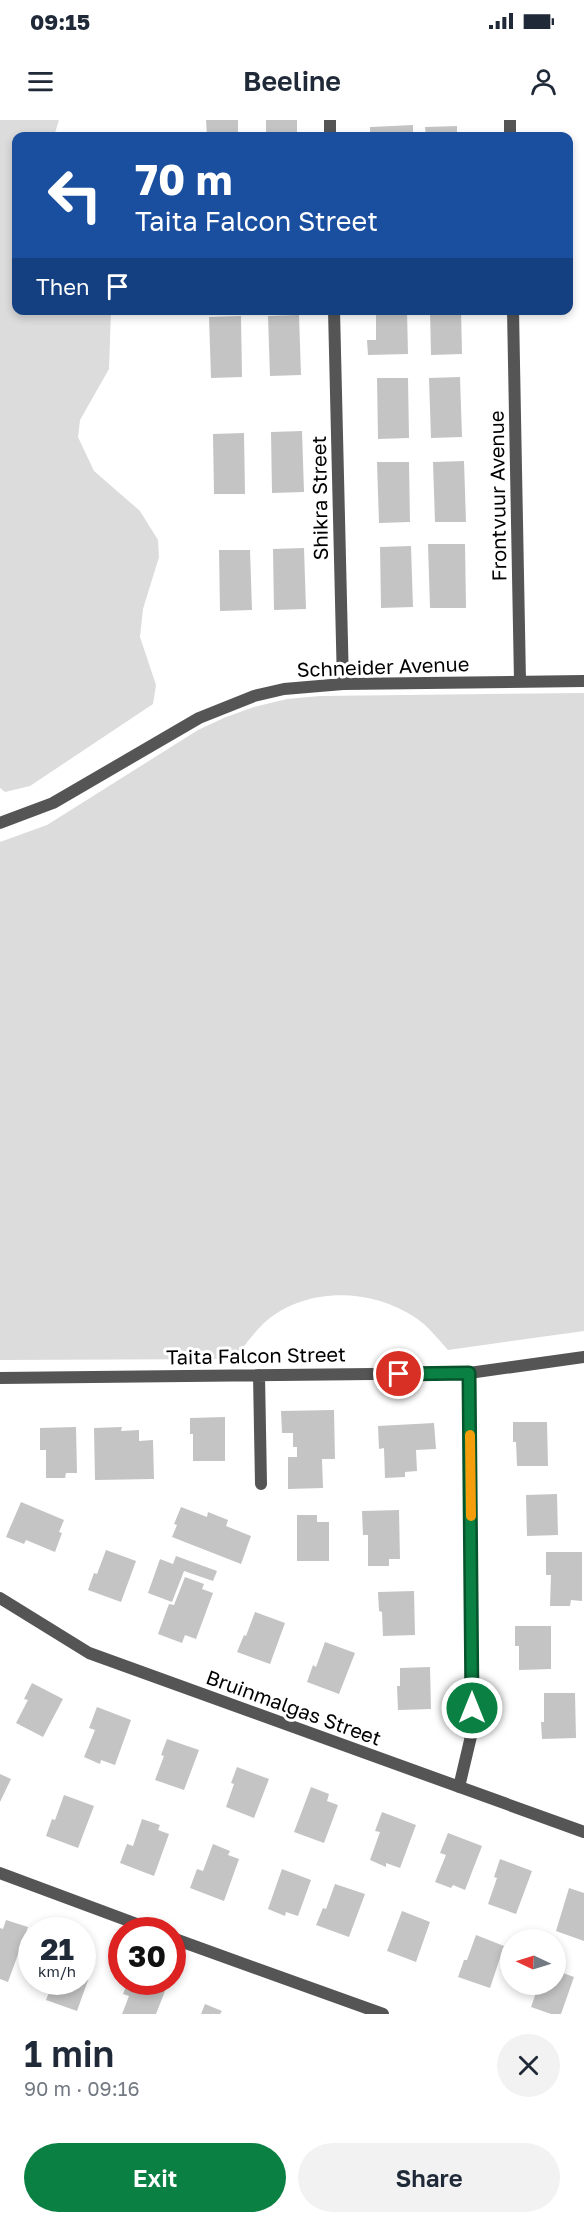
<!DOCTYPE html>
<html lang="en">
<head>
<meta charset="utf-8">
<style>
	:root { --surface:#fff; --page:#f2f2f3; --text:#1f2937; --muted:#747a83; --accent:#0b8043 }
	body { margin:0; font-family:"Golos Text",sans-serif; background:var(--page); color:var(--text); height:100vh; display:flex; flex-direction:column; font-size:22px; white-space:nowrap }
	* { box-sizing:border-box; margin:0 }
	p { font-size:20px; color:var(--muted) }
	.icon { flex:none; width:33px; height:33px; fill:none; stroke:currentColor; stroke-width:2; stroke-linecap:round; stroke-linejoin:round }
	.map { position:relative; height:1894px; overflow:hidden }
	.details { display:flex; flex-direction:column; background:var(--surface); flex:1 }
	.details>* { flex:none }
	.top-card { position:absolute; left:12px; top:12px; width:561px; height:183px; border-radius:12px; box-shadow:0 3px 9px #0003; background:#1a4fa0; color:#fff; overflow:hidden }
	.needle { width:39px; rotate:274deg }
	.buttons { position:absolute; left:500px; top:1809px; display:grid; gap:12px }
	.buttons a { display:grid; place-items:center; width:66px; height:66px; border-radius:50%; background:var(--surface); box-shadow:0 3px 9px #0003; font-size:30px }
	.speed { position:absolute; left:18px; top:1797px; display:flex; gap:12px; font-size:30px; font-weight:700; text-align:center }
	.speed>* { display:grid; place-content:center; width:78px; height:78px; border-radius:50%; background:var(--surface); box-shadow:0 3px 9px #0003; line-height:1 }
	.speed small { font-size:15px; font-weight:400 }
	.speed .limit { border:9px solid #d22; background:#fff; color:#111 }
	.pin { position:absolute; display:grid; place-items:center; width:51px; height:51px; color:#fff; margin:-26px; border:3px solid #fff; border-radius:50%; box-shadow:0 2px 6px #0007 }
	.me { position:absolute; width:66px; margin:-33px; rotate:0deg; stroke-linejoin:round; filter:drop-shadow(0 0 4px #0008) }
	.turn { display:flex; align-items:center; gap:21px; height:126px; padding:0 24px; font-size:27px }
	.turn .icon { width:78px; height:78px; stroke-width:2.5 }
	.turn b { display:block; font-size:42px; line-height:51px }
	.then { display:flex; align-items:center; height:57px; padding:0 24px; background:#0003; gap:12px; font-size:22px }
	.round { display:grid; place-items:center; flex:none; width:63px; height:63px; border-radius:32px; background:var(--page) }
	.summary { display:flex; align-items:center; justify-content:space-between; height:102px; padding:0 24px }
	h1 { font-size:36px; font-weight:600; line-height:45px }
	.action { display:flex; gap:12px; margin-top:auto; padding:12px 24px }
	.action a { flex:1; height:69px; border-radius:36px; background:var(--accent); color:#fff; font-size:24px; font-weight:600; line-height:69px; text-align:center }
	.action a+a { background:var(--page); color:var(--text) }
	.status { display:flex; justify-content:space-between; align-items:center; height:42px; padding:0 30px; background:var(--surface); direction:ltr }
	.status svg { height:16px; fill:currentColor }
	header { display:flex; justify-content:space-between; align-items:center; height:78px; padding:0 24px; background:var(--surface); font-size:27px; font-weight:600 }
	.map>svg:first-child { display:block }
	.green { fill:#dcdcdc }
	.building { fill:#c4c4c4 }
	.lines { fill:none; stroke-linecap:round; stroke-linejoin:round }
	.street { stroke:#555; stroke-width:12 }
	.route-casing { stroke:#07532c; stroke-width:15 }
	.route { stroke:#0b8043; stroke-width:10 }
	.slow { stroke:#f59e0b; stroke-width:10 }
	.labels { text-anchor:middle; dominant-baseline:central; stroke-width:6; stroke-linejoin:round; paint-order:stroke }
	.street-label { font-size:20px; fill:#000; stroke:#fff }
</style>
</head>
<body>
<div class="status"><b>09:15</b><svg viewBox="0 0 49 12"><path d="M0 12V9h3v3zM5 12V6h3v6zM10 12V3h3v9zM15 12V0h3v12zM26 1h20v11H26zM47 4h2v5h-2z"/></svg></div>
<header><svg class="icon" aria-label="menu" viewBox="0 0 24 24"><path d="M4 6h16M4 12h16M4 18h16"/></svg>Beeline<svg class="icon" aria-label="person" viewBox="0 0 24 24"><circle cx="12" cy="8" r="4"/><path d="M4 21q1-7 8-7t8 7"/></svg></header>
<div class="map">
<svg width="584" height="1894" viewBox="0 0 584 1894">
	<rect width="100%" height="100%" fill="#fff"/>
	<!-- green -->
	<path class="green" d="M0,0H59L54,16H16V190L111,191L109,249L80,300L78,317L94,351L140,391L158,420L159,437L143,489L140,517L156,565L153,584L30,666L5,672L0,668Z
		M584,573V1211L448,1230C438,1219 428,1206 416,1198C371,1168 306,1166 264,1203C253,1214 244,1226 235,1239L0,1240V722L47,705L198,610L226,597L254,587L287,579L320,576Z"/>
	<!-- building -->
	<path class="building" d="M206,0H238V16H207Z
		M266,0H297V16H266Z
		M413,5V16H370V7Z
		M457,6V16H426L425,7Z
		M376,190H407L408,234L368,235L367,220H376Z
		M430,190H461L462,234L431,235Z
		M299,195L301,255L270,256L268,196Z
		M241,196L242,257L211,258L209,197Z
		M460,257L462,317L431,318L429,258Z
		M377,258H408L409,318L378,319Z
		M302,311L304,372L272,373L271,312Z
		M244,313L245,374H214L213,314Z
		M464,341L466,402H435L433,342Z
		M377,342H409L410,402L379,403Z
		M428,424H465L466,488H430Z
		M411,426L413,487L381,488L380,427Z
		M304,428L306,489L274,490L273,429Z
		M219,430H250L252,490L220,491Z
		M334,1290L335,1339H322L323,1368L288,1369V1337H297V1327H293V1313H282L281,1291Z
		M225,1297V1341H193V1314H190V1298Z
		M513,1302H547L548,1346H517L516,1322H513Z
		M434,1303L436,1329L416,1330L417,1351L405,1352V1357L385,1358L384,1328L379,1329L378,1306Z
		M76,1307L77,1353H66L65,1358H46V1330H40V1308Z
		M122,1307L121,1311L139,1310V1321L153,1320L154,1359L95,1360L94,1308Z
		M557,1374L558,1415L527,1416L526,1375Z
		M21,1382L64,1400L59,1412L62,1413L55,1432L26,1420L24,1424L6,1417Z
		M181,1387L207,1397L208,1392L228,1400L226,1406L251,1416L241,1444L172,1417L177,1405L174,1404Z
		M399,1390L400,1439H389V1446H368V1415H363L362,1391Z
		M297,1395H317V1402H329V1441H297Z
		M106,1430L136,1441L121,1482L88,1470L94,1453L97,1454Z
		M546,1432H582V1481L571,1480L570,1486H550L551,1455H546Z
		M176,1436L217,1451L213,1461L184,1451L172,1482L148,1473L160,1439L173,1444Z
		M185,1457L204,1464L202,1469L213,1473L196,1519L185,1515L182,1523L158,1514L169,1484L174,1485Z
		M414,1471L415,1515L383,1516L382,1492L379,1491L378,1472Z
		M255,1492L285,1503L270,1544L237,1532L244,1515L246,1516Z
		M515,1506H551V1549L519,1550V1526H515Z
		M325,1522L355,1533L339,1574L307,1562L313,1545L316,1547Z
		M430,1547L431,1589L398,1590L397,1566H400V1548Z
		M32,1563L63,1579L43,1617L16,1603L28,1580L24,1579Z
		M544,1573H575L576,1618L542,1619L541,1602H544Z
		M97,1587L131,1600L115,1645L101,1640L100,1644L84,1637L95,1610L89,1608Z
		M167,1619L199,1630L184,1670L155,1660L164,1636L161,1635Z
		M237,1647L269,1659L254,1698L226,1687L234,1664L231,1663Z
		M0,1654L11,1659L0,1682Z
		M311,1667L329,1674L327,1681L338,1685L324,1723L294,1712Z
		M64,1675L94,1686L78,1728L46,1716L52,1699L55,1700Z
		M382,1692L416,1705L400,1748L386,1743V1747L370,1740L380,1712L375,1711Z
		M142,1699L160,1705L158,1710L169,1714L154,1756L120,1743L127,1724L133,1726Z
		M448,1713L482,1726L465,1770L453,1765L451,1768L435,1762L446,1735L440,1733Z
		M213,1724L230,1731L228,1735L239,1739L224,1781L190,1768L197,1749L203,1751Z
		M500,1739L532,1751L516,1794L488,1784L497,1758L494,1757Z
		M282,1749L311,1760L298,1796L286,1792L285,1796L268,1789Z
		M335,1764L365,1774L349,1817L316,1805L323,1788L326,1789Z
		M569,1768L584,1773V1821L556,1811Z
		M402,1791L430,1802L416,1842L387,1831Z
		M6,1800L28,1807L8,1862L0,1859V1808L3,1809Z
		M476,1815L504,1826L490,1868L458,1857L464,1840H467Z
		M82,1846L92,1849L77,1891L46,1880L53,1862H82Z
		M555,1850L574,1857L561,1894H551L531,1887L539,1864H555Z
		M128,1862H155L167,1866L156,1894H122L129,1876L123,1874Z
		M205,1884L222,1891L220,1894H201Z"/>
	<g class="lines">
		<!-- street -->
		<path class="street" d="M330,0V16
			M510,0V16
			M334,190L343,564
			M513,190L520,561
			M0,703L53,683L199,598L254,576L284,569L343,564L584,561
			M259,1255L261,1364
			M0,1258L469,1253L584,1237
			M0,1478L89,1533L584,1712
			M459,1667L472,1612L469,1253
			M0,1753L153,1810
			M172,1818L383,1894"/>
	</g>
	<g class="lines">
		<defs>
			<path id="route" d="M399,1254L469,1253L472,1588"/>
		</defs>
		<!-- route casing -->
		<use href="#route" class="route-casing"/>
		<!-- route -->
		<use href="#route" class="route"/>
		<!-- slow -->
		<path class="slow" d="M470,1315L471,1396"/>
	</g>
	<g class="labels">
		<!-- street labels -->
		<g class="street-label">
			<text transform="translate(497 376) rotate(-91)">Frontvuur Avenue</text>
			<text transform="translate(319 378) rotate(-91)">Shikra Street</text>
			<text transform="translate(383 546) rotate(-2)">Schneider Avenue</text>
			<text transform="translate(256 1235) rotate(-1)">Taita Falcon Street</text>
			<text transform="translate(294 1587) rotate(20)">Bruinmalgas Street</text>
		</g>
	</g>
</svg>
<div class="buttons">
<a><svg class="needle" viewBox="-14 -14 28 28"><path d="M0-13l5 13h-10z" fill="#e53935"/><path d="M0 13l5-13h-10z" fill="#747a83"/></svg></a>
</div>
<div class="speed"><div>21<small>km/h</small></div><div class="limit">30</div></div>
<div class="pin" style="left:399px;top:1254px;background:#d93025"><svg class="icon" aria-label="arrive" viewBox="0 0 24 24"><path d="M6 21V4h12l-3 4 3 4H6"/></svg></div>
<svg class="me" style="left:472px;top:1588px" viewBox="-20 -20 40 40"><circle r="17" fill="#0b8043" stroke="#fff" stroke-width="3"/><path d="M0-11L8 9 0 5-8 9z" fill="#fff"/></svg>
<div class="top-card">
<div class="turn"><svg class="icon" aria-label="left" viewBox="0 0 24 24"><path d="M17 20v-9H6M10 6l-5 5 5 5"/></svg><div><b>70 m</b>Taita Falcon Street</div></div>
<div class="then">Then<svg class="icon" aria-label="arrive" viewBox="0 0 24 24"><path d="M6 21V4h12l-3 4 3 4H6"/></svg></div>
</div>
</div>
<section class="details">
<div class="summary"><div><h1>1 min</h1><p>90 m · 09:16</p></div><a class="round"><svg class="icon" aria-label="close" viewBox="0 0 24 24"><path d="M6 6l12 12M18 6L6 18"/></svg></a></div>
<div class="action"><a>Exit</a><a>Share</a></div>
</section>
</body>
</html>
